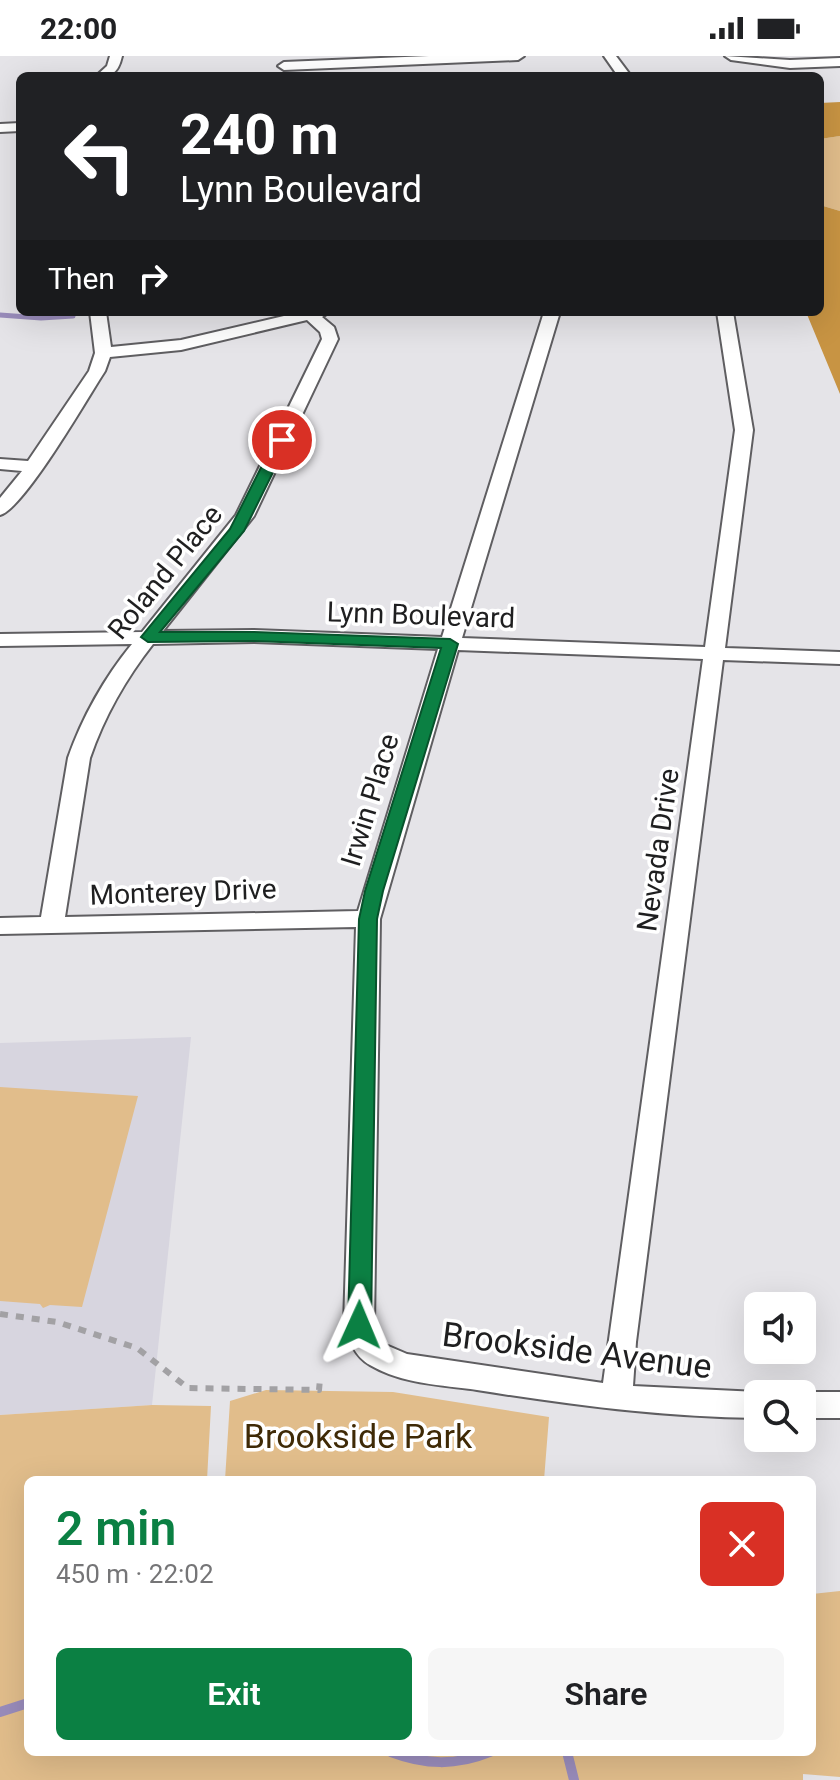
<!DOCTYPE html>
<html lang="en">
<head>
<meta charset="utf-8">
<style>
	:root { --surface:#fff; --page:#f6f6f6; --text:#202124; --muted:#757577; --accent:#0b8043 }
	body { margin:0; font-family:Roboto,sans-serif; background:var(--page); color:var(--text); height:100vh; display:flex; flex-direction:column; font-size:30px; white-space:nowrap }
	* { box-sizing:border-box; margin:0 }
	p { font-size:26px; color:var(--muted) }
	.icon { flex:none; width:44px; height:44px; fill:none; stroke:currentColor; stroke-width:2; stroke-linecap:round; stroke-linejoin:round }
	.map { position:relative; flex:1; overflow:hidden }
	.panel { position:absolute; left:24px; top:1420px; width:792px; height:280px; display:flex; flex-direction:column; background:var(--surface); border-radius:12px; box-shadow:0 8px 32px #0002 }
	.panel>* { flex:none }
	.top-card { position:absolute; left:16px; top:16px; width:808px; height:244px; border-radius:12px; box-shadow:0 8px 32px #0002; background:#202124; color:#fff; overflow:hidden }
	.controls { position:absolute; left:744px; top:1236px; display:grid; gap:16px }
	.controls a { display:grid; place-items:center; width:72px; height:72px; border-radius:12px; background:var(--surface); box-shadow:0 8px 32px #0002; font-size:40px }
	.pin { position:absolute; display:grid; place-items:center; width:68px; height:68px; color:#fff; margin:-34px; border:4px solid #fff; border-radius:50%; box-shadow:0 2px 8px #0007 }
	.me { position:absolute; width:88px; margin:-44px; rotate:1deg; stroke-linejoin:round; filter:drop-shadow(0 0 6px #0008) }
	.turn { display:flex; align-items:center; gap:28px; height:168px; padding:0 32px; font-size:36px }
	.turn .icon { width:104px; height:104px; stroke-width:2.5 }
	.turn b { display:block; font-size:56px; line-height:68px }
	.then { display:flex; align-items:center; height:76px; padding:0 32px; background:#0003; gap:16px; font-size:30px }
	.round { display:grid; place-items:center; flex:none; width:84px; height:84px; border-radius:12px; background:var(--page) }
	.overview { display:flex; align-items:center; justify-content:space-between; height:136px; padding:0 32px }
	h1 { font-size:48px; font-weight:600; line-height:60px; color:var(--accent) }
	.cta { display:flex; gap:16px; margin-top:auto; padding:16px 32px }
	.cta a { flex:1; height:92px; border-radius:12px; background:var(--accent); color:#fff; font-size:32px; font-weight:600; line-height:92px; text-align:center }
	.cta a+a { background:var(--page); color:var(--text) }
	.status { display:flex; justify-content:space-between; align-items:center; height:56px; padding:0 40px; background:var(--surface); direction:ltr }
	.status svg { height:22px; fill:currentColor }
	.map>svg:first-child { display:block }
	.built { fill:#d7d5df }
	.green { fill:#e1bd8b }
	.forest { fill:#c89443 }
	.lines { fill:none; stroke-linecap:round; stroke-linejoin:round }
	.stream-far1 { stroke:#998cbb; stroke-width:5 }
	.stream { stroke:#998cbb; stroke-width:10 }
	.street-casing { stroke:#5f5e61; stroke-width:4 }
	.path { stroke:#a2a1a4; stroke-width:6; stroke-dasharray:8 8; stroke-linecap:butt }
	.street { fill:#fff; fill-rule:evenodd }
	.route { fill:#0b8043; stroke:#07532c; stroke-width:2 }
	.labels { text-anchor:middle; dominant-baseline:central; stroke-width:7; stroke-linejoin:round; paint-order:stroke }
	.street-label { font-size:28px; fill:#1f1f20; stroke:#fff }
	.near-street-label { font-size:34px; fill:#1f1f20; stroke:#fff }
	.near-park-label { font-size:34px; fill:#3f2a06; stroke:#fff }
</style>
</head>
<body>
<div class="status"><b>22:00</b><svg viewBox="0 0 49 12"><path d="M0 12V9h3v3zM5 12V6h3v6zM10 12V3h3v9zM15 12V0h3v12zM26 1h20v11H26zM47 4h2v5h-2z"/></svg></div>
<div class="map">
<svg width="840" height="1724" viewBox="0 0 840 1724">
	<rect width="100%" height="100%" fill="#e5e4e8"/>
	<!-- built -->
	<path class="built" d="M191,981L152,1349L0,1359V987Z"/>
	<!-- green -->
	<path class="green" d="M840,80V155L820,149V83Z
		M0,1031L138,1040L82,1251L50,1249L43,1252L40,1248L0,1245Z
		M266,1334L393,1336L549,1361L544,1424H225L230,1345Z
		M152,1349L211,1350L207,1424H28V1696H812V1538L840,1535V1721L803,1718V1724H0V1359Z"/>
	<!-- forest -->
	<path class="forest" d="M840,46V80L820,83V47Z
		M820,149L840,155V338L806,256H820Z"/>
	<g class="lines">
		<!-- stream-far1 -->
		<path class="stream-far1" d="M0,259L41,262L73,260"/>
		<!-- stream -->
		<path class="stream" d="M0,1656L28,1647
			M391,1696C425,1709 456,1710 490,1696
			M567,1696L574,1724"/>
		<defs>
			<path id="street" d="M110,0H122C118,17 113,20 96,20L107,10Z
				M429,0H524L518,4L284,14L278,10L284,6Z
				M604,0H616L631,20H618Z
				M725,0L790,4L840,2V10L790,12L731,4Z
				M20,67V75L0,76V68Z
				M90,256H106L111,291L181,284L301,256H329L322,261L334,271L338,283L254,460L163,575L254,574L442,581L544,256H560L462,582L705,591L735,374L717,256H733L753,374L725,592L840,596V608L723,604L636,1286L633,1330L758,1336L763,1338H758V1362C663,1361 571,1349 477,1334C442,1329 402,1328 370,1309C355,1301 349,1284 344,1269L356,871L0,878V862L41,861L68,702C82,662 105,621 132,588L0,590V578L142,576L236,459L322,283L320,276L307,264L181,294L110,301L105,315C88,341 24,453 0,459V442L22,415L0,413V403L28,405L89,315L95,297ZM254,586L438,593L358,855L65,861L90,702C104,661 127,621 153,588ZM458,594L703,603L603,1327L407,1298L386,1289L374,1269L380,863Z
				M802,1336H840V1362H802V1338H797Z"/>
		</defs>
		<!-- street casing -->
		<use href="#street" class="street-casing"/>
		<!-- path -->
		<path class="path" d="M0,1258L57,1266L137,1292L188,1332L319,1334L320,1323"/>
		<!-- street -->
		<use href="#street" class="street"/>
	</g>
	<!-- route -->
	<path class="route" d="M282,380L289,384L244,475L160,576H254L450,583L458,588L383,835L377,863L371,1269L367,1275L359,1278L352,1275L348,1269L359,863L365,835L441,592L254,585L148,586L141,581L230,473L275,384Z"/>
	<g class="labels">
		<!-- street labels -->
		<g class="street-label">
			<text transform="translate(165 516) rotate(-51)">Roland Place</text>
			<text transform="translate(421 559) rotate(2)">Lynn Boulevard</text>
			<text transform="translate(370 744) rotate(-73)">Irwin Place</text>
			<text transform="translate(658 794) rotate(-82)">Nevada Drive</text>
			<text transform="translate(183 836) rotate(-2)">Monterey Drive</text>
		</g>
		<!-- near-street labels -->
		<g class="near-street-label">
			<text transform="translate(577 1294) rotate(7)">Brookside Avenue</text>
		</g>
		<!-- near-park labels -->
		<g class="near-park-label">
			<text x="358" y="1380">Brookside Park</text>
		</g>
	</g>
</svg>
<div class="controls">
<a><svg class="icon" aria-label="sound" viewBox="0 0 24 24"><path d="M4 9h4l5-4v14l-5-4H4zM17 9q2 3 0 6"/></svg></a>
<a><svg class="icon" aria-label="search" viewBox="0 0 24 24"><circle cx="10" cy="10" r="6"/><path d="M15 15l6 6"/></svg></a>
</div>
<div class="pin" style="left:282px;top:384px;background:#d93025"><svg class="icon" aria-label="arrive" viewBox="0 0 24 24"><path d="M6 21V4h12l-3 4 3 4H6"/></svg></div>
<svg class="me" style="left:359px;top:1269px" viewBox="-20 -20 40 40"><path d="M0-17L14 15 0 8-14 15z" fill="#0b8043" stroke="#fff" stroke-width="4"/></svg>
<div class="top-card">
<div class="turn"><svg class="icon" aria-label="left" viewBox="0 0 24 24"><path d="M17 20v-9H6M10 6l-5 5 5 5"/></svg><div><b>240 m</b>Lynn Boulevard</div></div>
<div class="then">Then<svg class="icon" aria-label="right" viewBox="0 0 24 24"><path d="M7 20v-9h11M14 6l5 5-5 5"/></svg></div>
</div>
<section class="panel">
<div class="overview"><div><h1>2 min</h1><p>450 m · 22:02</p></div><a class="round" style="background:#d93025;color:#fff"><svg class="icon" aria-label="close" viewBox="0 0 24 24"><path d="M6 6l12 12M18 6L6 18"/></svg></a></div>
<div class="cta"><a>Exit</a><a>Share</a></div>
</section>
</div>
</body>
</html>
